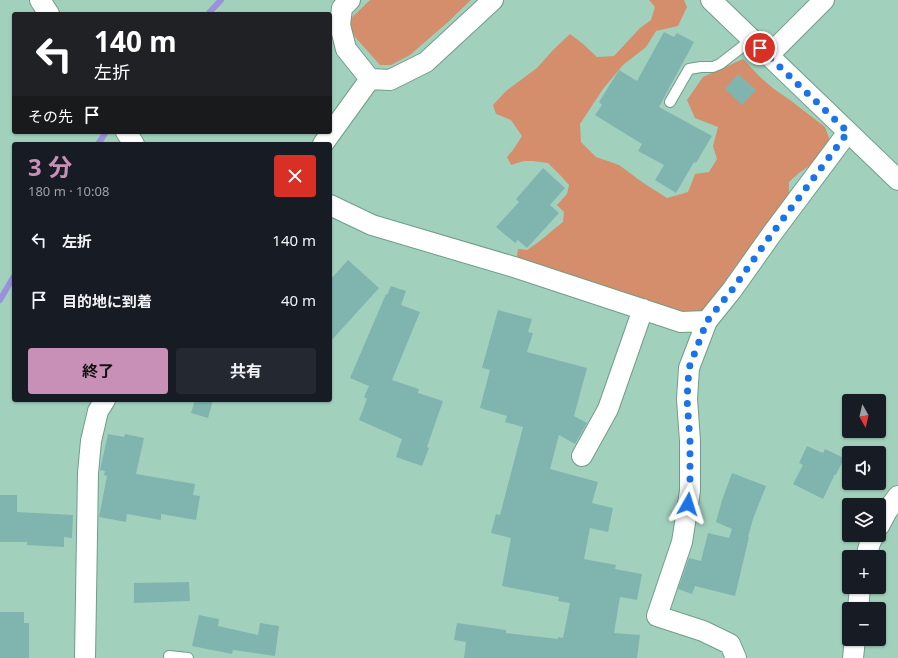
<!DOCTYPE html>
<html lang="ja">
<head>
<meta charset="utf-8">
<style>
	:root { --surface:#171b24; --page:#242831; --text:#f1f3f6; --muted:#9ea1a6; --accent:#c990b7 }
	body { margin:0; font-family:"Noto Sans","Noto Sans JP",sans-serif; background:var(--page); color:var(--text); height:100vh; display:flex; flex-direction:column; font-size:15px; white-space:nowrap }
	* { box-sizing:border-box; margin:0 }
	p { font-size:13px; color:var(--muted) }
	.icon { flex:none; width:22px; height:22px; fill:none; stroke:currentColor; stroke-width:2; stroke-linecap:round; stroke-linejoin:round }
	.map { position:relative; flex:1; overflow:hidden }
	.sheet { position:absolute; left:12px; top:142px; width:320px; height:260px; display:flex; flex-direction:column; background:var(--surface); border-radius:4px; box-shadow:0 1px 3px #0004 }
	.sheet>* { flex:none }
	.guide { position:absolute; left:12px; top:12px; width:320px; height:122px; border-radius:4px; box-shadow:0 1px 3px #0004; background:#202124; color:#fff; overflow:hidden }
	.needle { width:26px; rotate:172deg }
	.fabs { position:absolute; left:842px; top:394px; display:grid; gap:8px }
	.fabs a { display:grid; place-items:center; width:44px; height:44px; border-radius:4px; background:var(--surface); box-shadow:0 1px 3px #0004; font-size:20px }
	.pin { position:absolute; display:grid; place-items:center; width:34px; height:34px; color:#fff; margin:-17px; border:2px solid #fff; border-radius:50%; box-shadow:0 1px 4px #0007 }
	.me { position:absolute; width:44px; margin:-22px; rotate:6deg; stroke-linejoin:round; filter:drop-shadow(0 0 3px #0008) }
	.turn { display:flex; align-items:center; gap:14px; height:84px; padding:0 16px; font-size:18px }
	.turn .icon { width:52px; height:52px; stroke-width:2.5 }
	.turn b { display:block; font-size:28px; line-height:34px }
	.then { display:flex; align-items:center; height:38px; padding:0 16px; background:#0003; gap:8px; font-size:15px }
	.round { display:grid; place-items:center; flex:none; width:42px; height:42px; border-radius:4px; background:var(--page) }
	.overview { display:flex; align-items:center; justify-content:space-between; height:68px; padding:0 16px }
	h1 { font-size:24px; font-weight:700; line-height:30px; color:var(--accent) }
	.button { display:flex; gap:8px; margin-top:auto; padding:8px 16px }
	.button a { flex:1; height:46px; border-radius:4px; background:var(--accent); color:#111; font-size:16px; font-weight:700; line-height:46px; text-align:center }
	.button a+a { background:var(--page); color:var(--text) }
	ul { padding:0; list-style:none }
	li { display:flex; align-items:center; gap:12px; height:60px; padding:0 16px }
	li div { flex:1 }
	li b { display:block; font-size:15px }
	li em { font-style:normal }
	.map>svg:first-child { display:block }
	.green { fill:#d48e6b }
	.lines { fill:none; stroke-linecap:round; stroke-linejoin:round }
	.stream { stroke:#9992da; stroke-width:6 }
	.building { fill:#80b5af }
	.lane-casing { stroke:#6f9d8a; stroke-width:12 }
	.street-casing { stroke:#6f9d8a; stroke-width:22 }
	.lane { stroke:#fff; stroke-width:10 }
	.street { stroke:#fff; stroke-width:20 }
	.route { stroke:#1a73e8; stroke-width:7; stroke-dasharray:0 12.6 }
</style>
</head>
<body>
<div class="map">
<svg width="898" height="658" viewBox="0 0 898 658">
	<rect width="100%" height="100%" fill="#a1d1bd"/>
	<!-- green -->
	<path class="green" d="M370,0H471L448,22L410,55L391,65H380L347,28L348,21Z
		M649,0H684L687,7L678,26L656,31L646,47L623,65L603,89L580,124L581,142L596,157L619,165L642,182L667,198L688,192L695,174L709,172L717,159L713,146L718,127L695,118L687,100L703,77L743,59L760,77L774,89L790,100L825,127L830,141L815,162L799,173L789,182V193L792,201L702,316L682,314L522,260L517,256L518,249L527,250C540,242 551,231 563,222L564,212L557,205L567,194L569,185L561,176L548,163L533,161H524L511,165L507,157L513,150L522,136L511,120L496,114L493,105L506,91L537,68L553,50L570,34L582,43L597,57L614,56L640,28L651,20L655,7Z"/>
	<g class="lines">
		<!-- stream -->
		<path class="stream" d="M208,14L221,0
			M98,144L106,132
			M0,300L14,276"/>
	</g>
	<!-- building -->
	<path class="building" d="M664,32L674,37L677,33L694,42L659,107L712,136L696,163L694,162L676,193L655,180L664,165L638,151L642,144L595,115L602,105L599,102L619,70L637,81Z
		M738,74L756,90L742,105L725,89Z
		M543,168L565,188L550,205L559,213L527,248L518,240L515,243L496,227L519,202L516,199Z
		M348,260L379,288L330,342V280Z
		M391,286L406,291L401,305L420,312L392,380L419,389L418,393L443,401L427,447L429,448L422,466L396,457L402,439L359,420L367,399L364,397L369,386L350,378L386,294L387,295Z
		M498,310L532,319L528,332L533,333L527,352L587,368L574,416L587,423L575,444L559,435L550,469L598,482L592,503L613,508L608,532L590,528L584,559L616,565L615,569L642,574L637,600L620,597L614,633L640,635L637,658H464L466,642L454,640L457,623L506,630V633L558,639V637L563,638L570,603L558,601L559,597L502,586L511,538L491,533L496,514L500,515L523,427L505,422L507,416L480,408L490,370L482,368Z
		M195,400H213L208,418L191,413Z
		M108,434L124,437L125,434L144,438L136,474L195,484L193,495L200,496L196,520L161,514V520L127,514L126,522L99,517L107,476L104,475L105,471L100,470Z
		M807,446L823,453L825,449L844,458L836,475L835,474L823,499L793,484L803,465L799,463Z
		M732,473L766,486L753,519L748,537H749L735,596L695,586L692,594L678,589L689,558L701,561L708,533L729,538L732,529L716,522L722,500Z
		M0,495H17V512L73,515L72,538L64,537V547L27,545V542H0Z
		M189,582L190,601L134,603V583Z
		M0,612H24V623H29V658H0Z
		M199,615L219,619L218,626L258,635L260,623L279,626L275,656L233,650L232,654L192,646Z"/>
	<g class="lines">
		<defs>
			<path id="lane" d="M670,102L689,69L701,67H713L720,64L751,40
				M169,656L188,658"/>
			<path id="street" d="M40,0L49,14
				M350,0L342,8L340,25L346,49L370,79
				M711,0L898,180
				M769,55L824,0
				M126,132L134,144
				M323,144L370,79L390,80L426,62L493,0
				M330,205L372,225L514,267L681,322L707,321L732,290L771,235L848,132
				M707,321L689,368L687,399L690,441V491L682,542L657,616L703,631L730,644L736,658
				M582,456L608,409L643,309
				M879,526L887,511L898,496
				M866,557L870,543L874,535
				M858,609L860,587
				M85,658L88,473L91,441L98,411L105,400
				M853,658L855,639"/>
		</defs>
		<!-- lane casing -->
		<use href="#lane" class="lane-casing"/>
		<!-- street casing -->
		<use href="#street" class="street-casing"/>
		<!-- lane -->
		<use href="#lane" class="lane"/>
		<!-- street -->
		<use href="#street" class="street"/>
	</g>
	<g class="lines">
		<!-- route -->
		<path class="route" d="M688,504L690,491V441L687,399L689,368L707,321L732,290L771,235L848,132L760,48"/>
	</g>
</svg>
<div class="fabs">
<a><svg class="needle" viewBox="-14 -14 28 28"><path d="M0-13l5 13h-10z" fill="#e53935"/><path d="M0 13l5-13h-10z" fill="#9ea1a6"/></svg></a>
<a><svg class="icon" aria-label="sound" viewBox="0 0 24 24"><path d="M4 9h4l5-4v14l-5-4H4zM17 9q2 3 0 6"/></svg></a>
<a><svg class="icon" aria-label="layers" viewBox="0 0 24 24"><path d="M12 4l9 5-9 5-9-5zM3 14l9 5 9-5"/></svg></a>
<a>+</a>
<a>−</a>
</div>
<div class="pin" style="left:760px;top:48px;background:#d93025"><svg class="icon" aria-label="arrive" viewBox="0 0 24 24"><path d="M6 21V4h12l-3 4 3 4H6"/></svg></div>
<svg class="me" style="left:688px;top:504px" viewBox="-20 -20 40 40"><path d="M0-17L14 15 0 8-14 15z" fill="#1a73e8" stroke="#fff" stroke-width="4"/></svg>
<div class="guide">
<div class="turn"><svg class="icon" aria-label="left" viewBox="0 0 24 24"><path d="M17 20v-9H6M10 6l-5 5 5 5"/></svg><div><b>140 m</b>左折</div></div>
<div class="then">その先<svg class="icon" aria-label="arrive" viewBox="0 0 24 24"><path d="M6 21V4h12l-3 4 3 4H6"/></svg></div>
</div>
<section class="sheet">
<div class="overview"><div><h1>3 分</h1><p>180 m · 10:08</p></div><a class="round" style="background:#d93025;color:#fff"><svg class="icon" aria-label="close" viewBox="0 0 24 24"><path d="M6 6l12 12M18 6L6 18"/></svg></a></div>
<ul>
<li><svg class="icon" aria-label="left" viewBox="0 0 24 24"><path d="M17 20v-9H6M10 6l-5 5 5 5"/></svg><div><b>左折</b></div><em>140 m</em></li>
<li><svg class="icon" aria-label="arrive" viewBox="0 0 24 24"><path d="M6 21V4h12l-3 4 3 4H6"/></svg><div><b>目的地に到着</b></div><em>40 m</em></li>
</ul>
<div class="button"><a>終了</a><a>共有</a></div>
</section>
</div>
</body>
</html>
